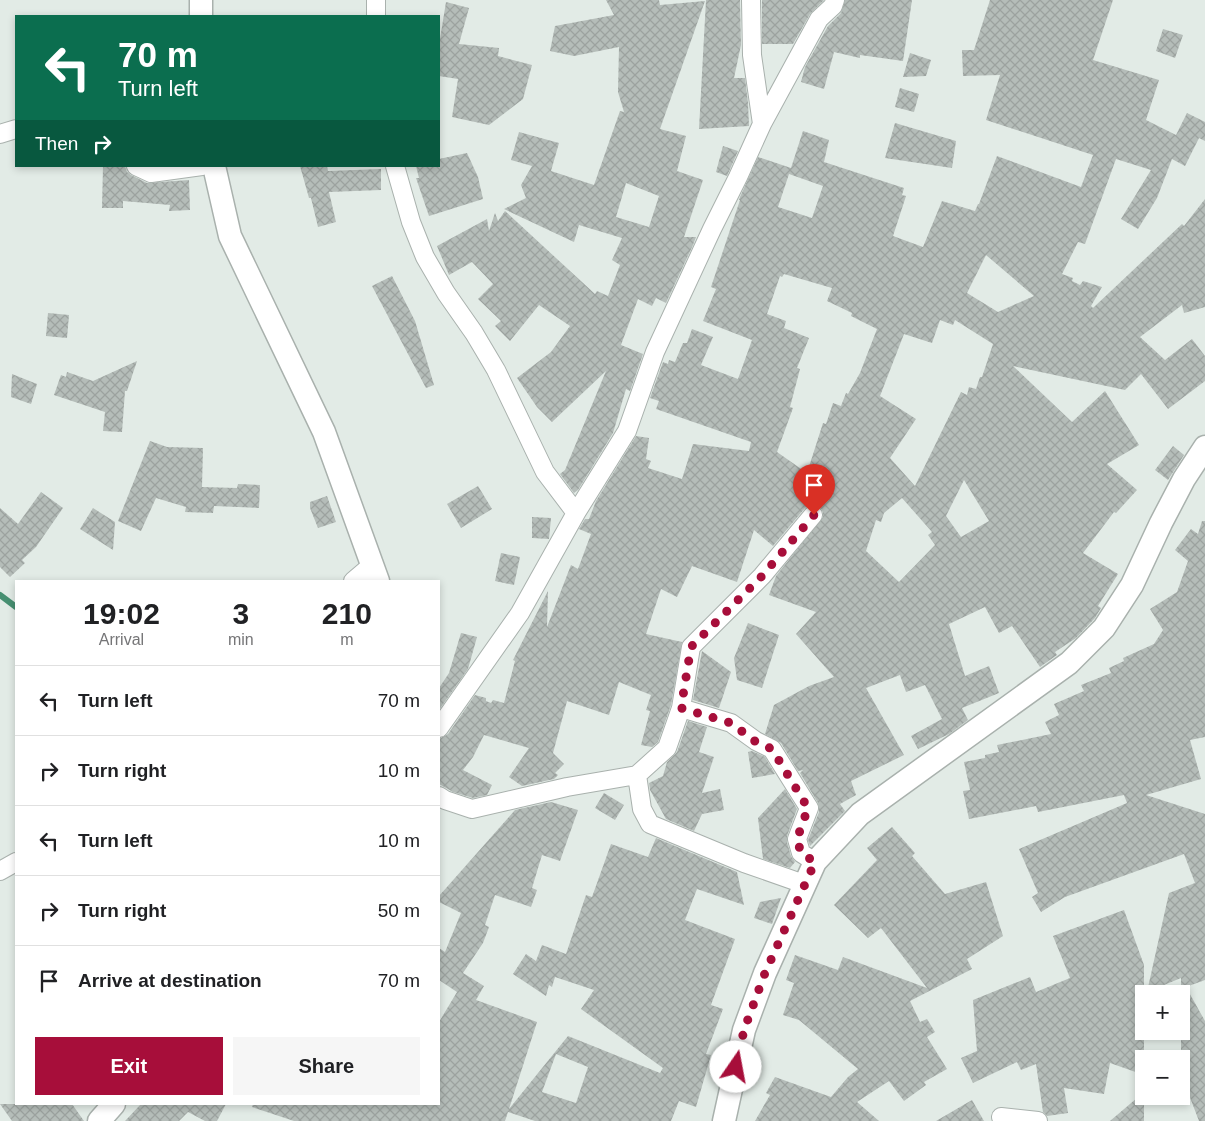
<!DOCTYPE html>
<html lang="en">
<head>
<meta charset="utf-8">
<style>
	:root { --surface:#fff; --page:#f6f6f6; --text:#202124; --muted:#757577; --line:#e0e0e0; --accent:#a70e3a }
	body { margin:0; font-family:Helvetica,sans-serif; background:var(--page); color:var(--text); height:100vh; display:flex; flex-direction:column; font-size:19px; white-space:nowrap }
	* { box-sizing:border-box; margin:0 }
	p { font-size:16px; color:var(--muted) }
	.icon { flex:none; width:28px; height:28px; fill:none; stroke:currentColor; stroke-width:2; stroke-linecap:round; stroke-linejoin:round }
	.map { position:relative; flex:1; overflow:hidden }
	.drawer { position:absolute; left:15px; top:580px; width:425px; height:525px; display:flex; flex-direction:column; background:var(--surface); border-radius:0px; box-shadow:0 2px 8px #0003 }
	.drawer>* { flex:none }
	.guide { position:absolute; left:15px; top:15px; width:425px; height:152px; border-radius:0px; box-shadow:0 2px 8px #0003; background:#0b6e4f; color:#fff; overflow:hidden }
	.controls { position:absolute; left:1135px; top:985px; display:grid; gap:10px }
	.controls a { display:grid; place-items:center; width:55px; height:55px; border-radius:0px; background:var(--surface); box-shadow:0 2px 8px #0003; font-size:25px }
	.pin { position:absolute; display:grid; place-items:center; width:42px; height:42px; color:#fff; margin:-51px -21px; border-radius:50% 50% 50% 0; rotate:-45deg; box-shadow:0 0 5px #0007 }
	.pin .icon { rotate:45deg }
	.me { position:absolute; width:55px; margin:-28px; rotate:12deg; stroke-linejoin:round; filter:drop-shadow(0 0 4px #0008) }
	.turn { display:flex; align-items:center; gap:18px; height:105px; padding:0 20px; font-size:22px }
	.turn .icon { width:65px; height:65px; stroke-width:2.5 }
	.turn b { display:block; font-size:35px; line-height:42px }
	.then { display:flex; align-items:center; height:48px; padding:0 20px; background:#0003; gap:10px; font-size:19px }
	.eta { display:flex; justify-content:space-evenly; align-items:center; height:85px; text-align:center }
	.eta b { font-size:30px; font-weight:800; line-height:35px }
	.cta { display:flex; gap:10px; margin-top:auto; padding:10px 20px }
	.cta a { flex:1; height:58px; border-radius:0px; background:var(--accent); color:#fff; font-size:20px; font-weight:800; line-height:58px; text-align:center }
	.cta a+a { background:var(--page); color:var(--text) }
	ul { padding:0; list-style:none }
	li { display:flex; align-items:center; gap:15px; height:70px; padding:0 20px; border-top:1px solid var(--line) }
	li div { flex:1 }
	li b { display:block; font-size:19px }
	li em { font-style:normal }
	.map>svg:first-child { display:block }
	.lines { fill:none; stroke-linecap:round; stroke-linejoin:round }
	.stream { stroke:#479072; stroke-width:6 }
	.building { fill:url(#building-cross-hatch); fill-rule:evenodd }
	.minor-casing { stroke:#a9b1ad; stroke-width:20 }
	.tertiary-casing { stroke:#a9b1ad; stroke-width:25 }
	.minor { stroke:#fff; stroke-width:18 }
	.tertiary { stroke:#fff; stroke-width:22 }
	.route { stroke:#a70e3a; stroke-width:9; stroke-dasharray:0 16.2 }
</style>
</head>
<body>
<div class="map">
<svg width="1205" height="1121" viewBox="0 0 1205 1121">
	<defs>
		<pattern id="building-cross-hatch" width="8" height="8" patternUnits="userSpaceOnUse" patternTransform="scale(1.25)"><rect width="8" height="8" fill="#b5bdb9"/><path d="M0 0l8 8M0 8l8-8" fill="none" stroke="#9ca29f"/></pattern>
	</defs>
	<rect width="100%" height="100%" fill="#e2ebe6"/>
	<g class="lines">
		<!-- stream -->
		<path class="stream" d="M0,595L16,607"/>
	</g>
	<!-- building -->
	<path class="building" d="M606,0H659L660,5L705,1L660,129L686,136L677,171L703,180L684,237H696L693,245L666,303L656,298L652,306L638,299L621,345L643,354L630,391L626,389L613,433L578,490L574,493L560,474L565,470L606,371L552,422L537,407L517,378L551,352L570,326L539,305L510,341L495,326L501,321L478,299L493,284L472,262L449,275L437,246L487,219L489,231L495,213L498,221L505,211L595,294L597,291L608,296L620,265L612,260L622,238L579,225L574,242L504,209L526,198L521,185L532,166L511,160L519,132L559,143L551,171L594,185L620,111L624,112L618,92L619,47L574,56L550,51L555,26L614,15ZM626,183L659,196L649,227L616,217Z
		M706,0H740L741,45L734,78H745L748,103L749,126L699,129Z
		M762,0H824L810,14L793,44H762Z
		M845,0H912L903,61L860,55V58L834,52L824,89L801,82L805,67L828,26L841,13Z
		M990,0H1113L1093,60L1159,80L1146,120L1176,135L1187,113L1205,122V141L1199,138L1185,166L1172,159L1157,198L1138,229L1121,219L1151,170L1116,159L1085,244L1078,242L1062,274L1073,278L1072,281L1080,285L1083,281L1102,287L1091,306L1093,308L1182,224L1184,226L1205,199V307L1184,313L1182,305L1140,337L1165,360L1192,339L1205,356V381L1168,409L1141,374L1125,390L1013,366L1072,422L1105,391L1139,445L1107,464L1137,490L1116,513L1114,512L1083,553L1118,574L1098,606L1101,608L1095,618L1076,638L1055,652L1057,655L1040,667L1012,626L999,633L985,607L949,624L965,676L989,666L999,693L962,708L968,720L949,734L918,749L911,736L942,719L925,685L906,692L900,675L866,688L904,755L851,781L856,795L840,804L845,811L810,846L808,840L819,812L818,803L800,773L803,770L798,771L781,743L765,734L774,705L809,686L834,677L796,634L816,612L769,595L776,576L823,517V512L820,507L815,505H810L805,508L773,546L754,530L737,582L692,566L677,597L661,589L646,634L682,642L671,705L658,742L652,747L641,745L650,711L646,710L651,695L619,682L609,715L567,701L553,753L564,764L555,773L558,775L554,779L522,786L509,777L529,748L484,735L473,757L463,770L492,785L487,795L473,798L453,792L439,784V739L448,734L475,695L486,698V701L491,703L493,700L504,703L515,661L513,660L548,591L547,627L571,565L578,569L591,534L579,529L585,519H589L596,501L636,436L649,438L646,459L651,461L648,468L682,479L693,444L749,451L751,442L656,409L659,401L650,398L663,362L668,364L669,360L675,362L683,343H687L692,329L713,337L701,365L738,379L752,340L703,321L716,289L711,287L740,200H739L740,197L758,157L791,168L803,131L829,140L824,162L904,188L902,195L906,196L893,236L923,247L942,201L975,211L978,204H979L997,156L1081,187L1093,155L986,120L1000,75L963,76L962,50H974ZM789,174L823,186L812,218L778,207ZM986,255L1034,296L998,312L967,293ZM784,274L832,288L827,301L852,313L851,316L877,329L860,373L848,394L846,393L841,406L833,403L826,424L823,423L807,473L777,452L793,408L790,407L800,369L797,368L809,338L784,328L786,321L767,314L780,276L782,277ZM940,320L953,325L955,320L993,344L982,377H980L976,389L969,387L967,395L961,392L915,486L890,458L916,419L880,396L904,334L932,343ZM964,480L989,521L961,537L946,516ZM902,498L932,532L928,535L935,545L899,582L866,551L876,520L881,522L884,513Z
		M446,2L469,8L459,44L499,48L498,56L532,65L523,99L489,125L452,117L458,79L439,76V45Z
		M1163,29L1183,35L1175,58L1156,51Z
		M910,53L931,60L926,76L903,77Z
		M900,88L919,94L914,112L895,107Z
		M895,123L956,141L952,168L885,158Z
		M723,146L738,151L727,176L716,172Z
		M467,153L478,177L483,199L429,216L416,178H419L416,166H439V159Z
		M103,166H125L127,172L131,175L147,183L189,180L190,210L169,211L170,205L123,201V208H102Z
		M300,166H327L328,171L381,169V190L329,192L336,222L318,227L311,198H309Z
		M392,276L415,321L434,385L426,388L372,286Z
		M48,313L69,315L67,338L46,336Z
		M137,361L127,391H125L122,432L103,431L105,412L54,395L61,375L66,377L67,372L93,381Z
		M12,374L37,384L31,404L11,397Z
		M150,441L167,447L203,448L202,487L237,488L238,484L260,485L259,508L214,506L213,513L185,512L186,507L156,498L141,531L118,521Z
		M1173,446L1184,455L1168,480L1155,470Z
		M478,486L492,509L461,528L447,504Z
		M41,492L63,508L36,547L22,560L25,563L10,577L0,567V508L18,524Z
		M327,496L336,522L318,528L310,508V502Z
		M93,508L115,522L113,550L80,529Z
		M532,517L551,518L549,539L532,538Z
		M1202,521H1205V737L1190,740L1201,779L1146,795L1205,814V980L1186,987L1205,1021V1121H1199L1181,1074V978L1147,992L1169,893L1195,883L1184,854L1065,897L1041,912L1032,897L1038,893L1019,849L1127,803L1124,795L1038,812L1036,806L969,819L963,791L970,790L964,762L985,758V755L999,752L997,745L1051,734L1045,722L1059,715L1054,704L1084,691L1081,685L1111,673L1109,668L1124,661L1123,658L1154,644L1163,630L1150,609L1177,592L1188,561L1175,550L1191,529L1198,534Z
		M501,553L520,557L514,585L495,581Z
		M748,623L779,635L762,688L737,680L734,658Z
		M461,633L477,637L468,669L439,710V688L449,673Z
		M702,651L731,672L719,708L693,700Z
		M688,721L707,727L699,752L714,757L702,793L720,789L724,810L702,814L694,831L666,819L650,790L649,783L663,776L667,762L677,752Z
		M752,751L765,757L775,774L752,778L748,752Z
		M785,789L797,809L787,836V842L791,856L795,862L790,868L763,859L758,818Z
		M604,793L624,805L615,820L595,808Z
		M551,802L578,810L560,861L542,855L532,888L537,890L531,907L495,895L485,925L489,927L483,943L463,973L484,986L476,1000L537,1022L509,1109L568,1036L660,1073L663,1068L581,1009L594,990L555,977L552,987L549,985L546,996L513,974L526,954L536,961L542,945L566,954L586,895L592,897L611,844L648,857L656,838L737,872L744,905L697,889L685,920L735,939L711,1005L723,1009L706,1054L711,1055L696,1107L679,1101L671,1121H535L508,1112L505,1121H294L252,1107L253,1104H439V1022L457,992L439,980V948L445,952L461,913L439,902V896L515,810ZM556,1054L588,1067L576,1103L542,1092Z
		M892,827L915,853L912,856L945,894L986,882L1003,936L967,959L972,969L910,1001L920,1022L927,1019L935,1032L927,1037L947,1069L924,1082L926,1085L904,1101L889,1081L857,1102L879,1121H755L770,1095L766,1093L775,1077L831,1097L848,1077L858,1069L799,1020L783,1015L794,983L786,980L795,955L838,970L843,957L927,988L881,928L868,938L834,905L877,860L867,848Z
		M781,898L772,924L754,918L760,902Z
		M1124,910L1144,965V1075L1110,1063L1104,1094L1064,1088L1068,1113L1047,1116L1043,1112L1036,1064L1021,1070L1017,1062L973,1083L961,1058L977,1051L973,1000L1030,977L1036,992L1070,978L1053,936Z
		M1144,1092V1121H1110Z
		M972,1100L984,1121H936Z
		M0,1104H72L84,1121H12Z
		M141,1104H226L217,1121H205L188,1112L179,1121H125Z"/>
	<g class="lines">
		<defs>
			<path id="minor" d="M376,0V16
				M751,0L752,55L762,124
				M0,134L16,129
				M136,166L151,173L202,166
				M395,166L411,222L425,257L446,293L474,333L496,370L545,472L576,513
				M813,515L762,576L691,647L681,708L731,723L756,741L772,749L809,808L797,839L801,853L815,862
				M353,581L373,564
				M681,708L667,748L637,775L642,809L650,824L744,863L804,884
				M439,728L520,613L576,513L627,431L655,352L712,229L738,177L762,124L819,19L833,6L835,0
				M439,796L445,800L472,809L567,787L637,775
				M0,871L16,862
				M1001,1117L1038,1121"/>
			<path id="tertiary" d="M201,0V16
				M214,166L230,236L324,432L378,581
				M99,1121L114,1104
				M724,1121L744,1030L765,973L815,862L860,814L1069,663L1104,628L1132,585L1161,523L1184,479L1205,447"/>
		</defs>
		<!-- minor casing -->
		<use href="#minor" class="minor-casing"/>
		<!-- tertiary casing -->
		<use href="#tertiary" class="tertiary-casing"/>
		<!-- minor -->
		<use href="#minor" class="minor"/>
		<!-- tertiary -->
		<use href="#tertiary" class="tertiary"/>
	</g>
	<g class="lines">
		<!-- route -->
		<path class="route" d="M736,1067L744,1030L765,973L815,862L801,853L797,839L808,808L772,749L756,742L731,723L681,708L691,647L762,576L814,515"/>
	</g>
</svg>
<div class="controls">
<a>+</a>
<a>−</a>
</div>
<div class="pin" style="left:814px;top:515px;background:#d93025"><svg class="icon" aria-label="arrive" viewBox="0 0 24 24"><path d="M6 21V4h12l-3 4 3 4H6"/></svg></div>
<svg class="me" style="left:736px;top:1067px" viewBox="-20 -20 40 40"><circle r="19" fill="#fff"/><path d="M0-13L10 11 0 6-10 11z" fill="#a70e3a"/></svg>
<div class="guide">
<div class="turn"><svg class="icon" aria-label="left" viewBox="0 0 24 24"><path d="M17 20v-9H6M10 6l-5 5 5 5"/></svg><div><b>70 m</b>Turn left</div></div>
<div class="then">Then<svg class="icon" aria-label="right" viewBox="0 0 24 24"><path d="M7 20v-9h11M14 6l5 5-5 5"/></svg></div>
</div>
<section class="drawer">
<div class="eta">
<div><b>19:02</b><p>Arrival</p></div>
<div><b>3</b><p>min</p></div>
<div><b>210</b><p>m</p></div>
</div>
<ul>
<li><svg class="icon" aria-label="left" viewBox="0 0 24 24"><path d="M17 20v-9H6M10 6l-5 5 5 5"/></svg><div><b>Turn left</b></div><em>70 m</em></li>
<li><svg class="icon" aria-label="right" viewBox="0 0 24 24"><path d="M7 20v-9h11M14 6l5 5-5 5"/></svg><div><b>Turn right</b></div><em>10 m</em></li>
<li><svg class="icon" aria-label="left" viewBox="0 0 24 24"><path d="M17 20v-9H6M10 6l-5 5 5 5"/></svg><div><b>Turn left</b></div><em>10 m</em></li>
<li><svg class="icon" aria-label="right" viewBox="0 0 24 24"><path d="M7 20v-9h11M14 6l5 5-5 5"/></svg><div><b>Turn right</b></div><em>50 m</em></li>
<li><svg class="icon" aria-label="arrive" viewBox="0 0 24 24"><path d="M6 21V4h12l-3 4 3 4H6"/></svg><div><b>Arrive at destination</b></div><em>70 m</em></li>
</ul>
<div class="cta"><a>Exit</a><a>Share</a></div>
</section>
</div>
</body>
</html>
